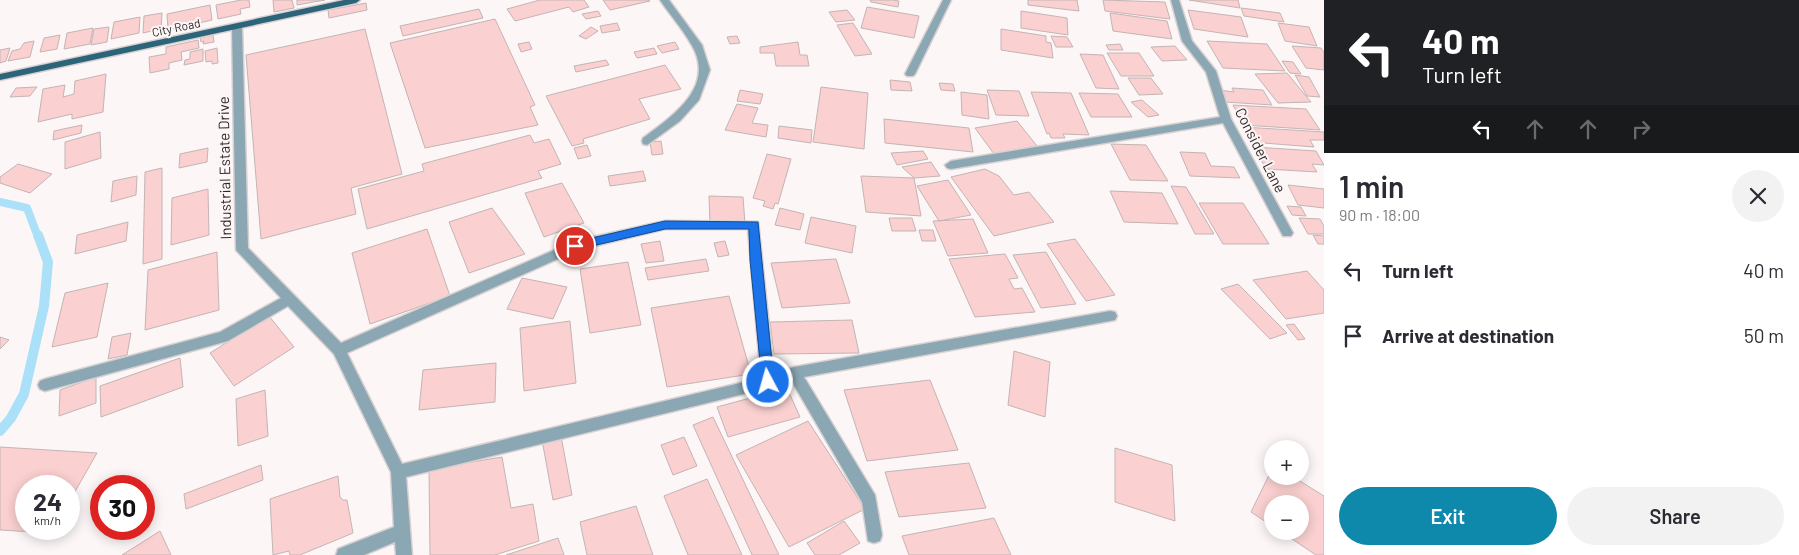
<!DOCTYPE html>
<html lang="en">
<head>
<meta charset="utf-8">
<style>
	:root { --surface:#fff; --page:#f2f2f3; --text:#2b2b33; --muted:#7c7c81; --accent:#0e88ab }
	body { margin:0; font-family:Barlow,sans-serif; background:var(--page); color:var(--text); height:100vh; display:flex; flex-direction:column; font-size:19px; white-space:nowrap }
	* { box-sizing:border-box; margin:0 }
	p { font-size:16px; color:var(--muted) }
	.icon { flex:none; width:28px; height:28px; fill:none; stroke:currentColor; stroke-width:2; stroke-linecap:round; stroke-linejoin:round }
	.map { position:relative; flex:1; overflow:hidden }
	.panel { display:flex; flex-direction:column; background:var(--surface); width:475px }
	.panel>* { flex:none }
	.top-card { background:#202124; color:#fff; overflow:hidden }
	.fabs { position:absolute; left:1264px; top:440px; display:grid; gap:10px }
	.fabs a { display:grid; place-items:center; width:45px; height:45px; border-radius:50%; background:var(--surface); box-shadow:0 2px 12px #0003; font-size:25px }
	.speed { position:absolute; left:15px; top:475px; display:flex; gap:10px; font-size:25px; font-weight:700; text-align:center }
	.speed>* { display:grid; place-content:center; width:65px; height:65px; border-radius:50%; background:var(--surface); box-shadow:0 2px 12px #0003; line-height:1 }
	.speed small { font-size:12px; font-weight:400 }
	.speed .limit { border:8px solid #d22; background:#fff; color:#111 }
	.pin { position:absolute; display:grid; place-items:center; width:42px; height:42px; color:#fff; margin:-21px; border:2px solid #fff; border-radius:50%; box-shadow:0 1px 5px #0007 }
	.me { position:absolute; width:55px; margin:-28px; rotate:354deg; stroke-linejoin:round; filter:drop-shadow(0 0 4px #0008) }
	.turn { display:flex; align-items:center; gap:18px; height:105px; padding:0 15px; font-size:22px }
	.turn .icon { width:65px; height:65px; stroke-width:2.5 }
	.turn b { display:block; font-size:35px; line-height:42px }
	.lanes { display:flex; align-items:center; height:48px; padding:0 15px; background:#0003; justify-content:center; gap:25px; direction:ltr }
	.lanes .off { opacity:.35 }
	.round { display:grid; place-items:center; flex:none; width:52px; height:52px; border-radius:26px; background:var(--page) }
	.summary { display:flex; align-items:center; justify-content:space-between; height:85px; padding:0 15px }
	h1 { font-size:30px; font-weight:600; line-height:38px }
	.cta { display:flex; gap:10px; margin-top:auto; padding:10px 15px }
	.cta a { flex:1; height:58px; border-radius:30px; background:var(--accent); color:#fff; font-size:20px; font-weight:600; line-height:58px; text-align:center }
	.cta a+a { background:var(--page); color:var(--text) }
	ul { padding:0; list-style:none }
	li { display:flex; align-items:center; gap:15px; height:65px; padding:0 15px }
	li div { flex:1 }
	li b { display:block; font-size:19px }
	li em { font-style:normal }
	main { display:flex; flex:1; min-height:0 }
	.map>svg:first-child { display:block }
	.lines { fill:none; stroke-linecap:round; stroke-linejoin:round }
	.stream-far1 { stroke:#abe1f8; stroke-width:8 }
	.stream { stroke:#abe1f8; stroke-width:10 }
	.building { fill:#fad0d0; stroke:#c4b4b4 }
	.minor-casing { stroke:#d8d1d1; stroke-width:3 }
	.major-casing { stroke:#d8d1d1; stroke-width:3 }
	.minor { fill:#8ba7b3; fill-rule:evenodd }
	.major { fill:#2c6479; fill-rule:evenodd }
	.route { fill:#1a73e8; stroke:#114b97 }
	.labels { text-anchor:middle; dominant-baseline:central; stroke-width:4; stroke-linejoin:round; paint-order:stroke }
	.far-street-label { font-size:12px; fill:#302929; stroke:#fdf6f6 }
	.street-label { font-size:15px; fill:#302929; stroke:#fdf6f6 }
</style>
</head>
<body>
<main>
<div class="map">
<svg width="1324" height="555" viewBox="0 0 1324 555">
	<rect width="100%" height="100%" fill="#fdf6f6"/>
	<g class="lines">
		<!-- stream-far1 -->
		<path class="stream-far1" d="M0,202L27,208L38,237"/>
		<!-- stream -->
		<path class="stream" d="M0,431L11,418L24,394L44,306L48,262L38,235"/>
	</g>
	<!-- building -->
	<path class="building" d="M241,0H249L250,7L240,9L241,14L218,19L216,5Z
		M273,0H292L294,8L274,12Z
		M297,0H325L297,5Z
		M540,0H584L589,7L573,12L569,7L515,21L507,9Z
		M603,0H649L650,1L610,10Z
		M870,0H893L899,1L898,7L871,2Z
		M1028,0H1077L1079,11L1028,5Z
		M1103,0L1165,2L1170,19L1105,11Z
		M1189,0H1238L1240,8Z
		M366,3L367,10L329,18L328,10Z
		M210,5L212,20L168,30L167,14Z
		M867,7L919,16L914,38L861,28Z
		M1241,8L1280,13L1284,22L1244,16Z
		M479,9L483,18L403,36L400,26Z
		M847,10L855,20L836,22L829,12Z
		M1188,10L1241,17L1248,37L1194,29Z
		M598,11L601,16L586,19L582,14Z
		M1021,11L1067,18L1068,35L1021,28Z
		M162,13L161,29L143,33L144,16Z
		M1110,13L1167,21L1172,39L1113,31Z
		M140,17L139,33L111,39L114,22Z
		M495,19L535,105L530,107L538,125L425,148L390,43Z
		M617,23L620,30L602,33L600,26Z
		M853,23L872,54L855,56L837,25Z
		M1278,23L1309,27L1317,46L1285,41Z
		M109,27L107,42L91,45L94,29Z
		M591,27L598,31L586,39L579,36Z
		M93,28L90,44L64,49L67,33Z
		M365,29L402,174L351,188L356,214L261,239L246,55Z
		M1001,29L1046,36V42L1051,43L1053,58L1001,50Z
		M60,35L57,49L40,52L44,38Z
		M213,35L214,42L203,44L204,41L201,42L200,38Z
		M737,36L740,43L730,44L727,37Z
		M1051,36L1067,37L1073,47H1056Z
		M198,40L199,48L181,52L182,60L169,63V69L150,73L149,57L166,54V47Z
		M34,41L30,57L8,61L12,51L20,49L24,43Z
		M1207,41L1267,44L1285,71L1223,68Z
		M529,42L532,49L521,52L518,44Z
		M675,42L679,49L662,53L657,46Z
		M798,42L800,55H807L809,66H776L774,53H760V47Z
		M1120,44L1123,50H1109L1106,45Z
		M1175,46L1187,60L1162,61L1151,47Z
		M1292,46L1321,48L1324,52V70L1306,68Z
		M10,48L6,61L0,63V50Z
		M217,48L218,63L212,64V61L206,62L205,51Z
		M654,48L657,54L637,58L634,52Z
		M203,49V61L184,65L185,60L190,59V52Z
		M1107,53H1139L1154,76H1121Z
		M1080,54L1103,55L1119,89L1096,88Z
		M606,60L609,65L576,72L574,66Z
		M1282,61L1293,62L1301,74L1290,73Z
		M665,65L681,89L639,99L650,119L583,139L584,143L572,146L546,96Z
		M1287,73L1311,102L1278,103L1255,74Z
		M106,74L103,112L72,119V114L38,122L43,89L65,85L63,97L74,94L75,81Z
		M1295,75L1309,77L1320,97L1307,96Z
		M1128,78H1151L1163,94L1139,95Z
		M890,80L910,82L912,91L891,90Z
		M939,83L953,84L955,91L941,90Z
		M37,87L30,96L10,97L16,88Z
		M821,87L868,93L864,149L813,142Z
		M1232,88L1263,90L1272,105L1225,102L1219,90L1234,92Z
		M740,90L763,94L760,104L737,101Z
		M987,90L1019,91L1029,116L996,115Z
		M961,92L987,95L989,119L962,115Z
		M1031,92L1071,93L1089,135L1063,134L1065,138H1051L1049,133L1047,134Z
		M1079,93L1118,94L1132,117H1091Z
		M1142,100L1159,115L1148,117L1131,102Z
		M737,104L758,108L752,123L768,125L766,137L725,130Z
		M1233,105L1306,109L1320,130L1244,125Z
		M884,119L969,128L973,152L885,143Z
		M1017,121L1037,146L994,154L975,128Z
		M82,125L81,133L53,140L54,131Z
		M779,126L812,130L811,143L778,138Z
		M1243,127L1324,132V140H1310L1314,147L1251,142Z
		M100,132L101,158L65,169V142Z
		M530,135L534,143L549,139L561,164L538,171L542,178L367,229L358,189L424,171L422,164Z
		M661,141L663,154L652,155L650,142Z
		M1111,144L1146,145L1168,181L1130,180Z
		M587,145L591,156L578,159L574,148Z
		M1254,147L1316,151L1324,165L1312,164L1317,172L1266,169Z
		M208,148L207,162L179,168L180,154Z
		M923,151L928,159L897,165L891,153Z
		M1180,152L1205,153L1211,166L1234,167L1240,178L1190,176Z
		M767,154L791,159L778,204L775,203L773,209L763,206L765,201L753,198Z
		M931,162L940,176L914,178L902,167Z
		M18,164L52,174L30,193L0,183V177Z
		M162,168V259L143,264L145,172Z
		M985,169L999,176L1014,195L1029,192L1054,222L994,236L951,177Z
		M643,171L646,181L610,186L608,176Z
		M137,176L136,195L111,202L113,181Z
		M861,176L914,178L921,216L866,212Z
		M948,180L971,215L939,221L917,186Z
		M562,183L584,223L544,237L525,193Z
		M1288,185L1324,189V208L1298,205Z
		M1171,186L1186,187L1214,234H1195Z
		M208,189L209,235L171,245L172,198Z
		M1110,191L1162,193L1178,224L1124,222Z
		M709,196L743,197L745,224H710Z
		M1199,203H1243L1269,244H1223Z
		M1287,206L1301,207L1306,216L1292,215Z
		M492,208L525,254L469,273L449,222Z
		M780,208L804,214L800,230L775,225Z
		M811,217L856,226L852,253L805,243Z
		M889,218H912L916,231H892Z
		M1299,218L1320,219L1324,226V234H1308Z
		M973,219L988,253L948,256L933,221Z
		M128,222L126,241L75,254L77,235Z
		M427,229L450,296L370,324L352,253Z
		M919,230H933L936,241H922Z
		M1313,235L1324,236V244H1318Z
		M1075,239L1115,295L1086,301L1047,244Z
		M660,241L664,261L646,263L641,244Z
		M725,241L729,255L718,257L714,243Z
		M217,252L219,310L145,330L148,270Z
		M1046,252L1076,304L1041,308L1013,255Z
		M1005,254L1018,278L1009,279L1014,289L1022,288L1035,312L975,317L949,259Z
		M706,259L709,271L648,280L645,268Z
		M836,259L850,303L782,308L771,263Z
		M628,262L641,325L590,333L580,269Z
		M1307,271L1324,290V313L1286,319L1253,280Z
		M522,278L567,287L553,319L507,309Z
		M108,283L97,337L52,347L65,293Z
		M1238,284L1287,333L1270,339L1221,289Z
		M729,296L751,374L667,387L651,308Z
		M269,316L294,347L234,386L210,353Z
		M852,320L859,353L774,354L770,322Z
		M570,321L576,383L524,391L520,328Z
		M1294,324L1305,339L1298,340L1286,325Z
		M131,333L127,355L108,359L112,337Z
		M0,337L9,340L0,349Z
		M1014,351L1050,362L1045,417L1008,405Z
		M180,358L183,387L101,417L100,386Z
		M496,363L495,402L419,410L423,370Z
		M96,377V403L59,416L60,390Z
		M930,380L958,450L867,461L844,390Z
		M787,388L800,417L728,437L717,407Z
		M265,390L268,436L238,446L236,399Z
		M713,417L779,555H752L693,425Z
		M808,421L865,509L789,547L736,455Z
		M561,436L572,495L553,500L542,440Z
		M684,437L697,466L673,475L661,445Z
		M0,447L97,453L69,502V486H26V529H54L51,533L0,530Z
		M1115,448L1172,465L1175,521L1115,502Z
		M502,457L511,508L533,504L539,541L495,555H430L429,469Z
		M969,463L986,508L899,517L885,472Z
		M261,465L263,480L186,509L184,494Z
		M1272,469V476H1292L1324,496V555H1316L1280,531H1300V504H1272V526L1251,512Z
		M338,476L340,497L343,500H347L353,533L300,555H290L289,551L273,555L270,499Z
		M707,479L742,555H688L664,496Z
		M636,506L653,555H587L580,522Z
		M994,518L1011,555H909L902,536Z
		M844,521L860,543L839,555H815L807,543Z
		M160,531L171,555H122Z
		M558,538L564,555H506Z"/>
	<g class="lines">
		<defs>
			<path id="minor" d="M660,0H669L702,45L710,70L699,100L680,121L647,145L643,144L642,141L643,138C673,116 717,86 691,44C682,28 670,15 660,0Z
				M943,0H951L915,74L913,76H907L905,74Z
				M1171,0H1179L1192,41L1216,71L1231,119L1293,233L1291,236H1283L1223,123L951,169L947,168L945,165L951,161L1220,117L1206,72L1182,41Z
				M237,24L242,27L248,248L341,343L575,241L665,221L758,222L774,374L794,367L1110,311L1115,312L1117,316L1115,320L1110,321L804,377L875,495L882,535L880,541L874,543L868,541L862,502L791,380L768,388L406,477L412,555H396L395,542L364,555H336L338,549L394,527L391,472L334,354L288,306L228,341L45,391L40,389L38,385L40,381L45,379L220,332L281,298L236,250L232,27ZM665,229H748L761,378L402,464L347,353L578,250Z"/>
			<path id="major" d="M344,0H360L356,3L0,80V74Z"/>
		</defs>
		<!-- minor casing -->
		<use href="#minor" class="minor-casing"/>
		<!-- major casing -->
		<use href="#major" class="major-casing"/>
		<!-- minor -->
		<use href="#minor" class="minor"/>
		<!-- major -->
		<use href="#major" class="major"/>
	</g>
	<!-- route -->
	<path class="route" d="M665,221L758,222L774,382L773,386L768,388L764,386L762,382L750,260L749,229H665L575,250L569,246L575,242Z"/>
	<g class="labels">
		<!-- far-street labels -->
		<g class="far-street-label">
			<text transform="translate(176 27) rotate(-12)">City Road</text>
		</g>
		<!-- street labels -->
		<g class="street-label">
			<text transform="translate(1261 150) rotate(63)">Consider Lane</text>
			<text transform="translate(224 168) rotate(-91)">Industrial Estate Drive</text>
		</g>
	</g>
</svg>
<div class="fabs">
<a>+</a>
<a>−</a>
</div>
<div class="speed"><div>24<small>km/h</small></div><div class="limit">30</div></div>
<div class="pin" style="left:575px;top:246px;background:#d93025"><svg class="icon" aria-label="arrive" viewBox="0 0 24 24"><path d="M6 21V4h12l-3 4 3 4H6"/></svg></div>
<svg class="me" style="left:768px;top:382px" viewBox="-20 -20 40 40"><circle r="17" fill="#1a73e8" stroke="#fff" stroke-width="3"/><path d="M0-11L8 9 0 5-8 9z" fill="#fff"/></svg>
</div>
<section class="panel">
<div class="top-card">
<div class="turn"><svg class="icon" aria-label="left" viewBox="0 0 24 24"><path d="M17 20v-9H6M10 6l-5 5 5 5"/></svg><div><b>40 m</b>Turn left</div></div>
<div class="lanes"><svg class="icon" aria-label="left" viewBox="0 0 24 24"><path d="M17 20v-9H6M10 6l-5 5 5 5"/></svg><svg class="icon off" aria-label="ahead" viewBox="0 0 24 24"><path d="M12 20V5M6 11l6-6 6 6"/></svg><svg class="icon off" aria-label="ahead" viewBox="0 0 24 24"><path d="M12 20V5M6 11l6-6 6 6"/></svg><svg class="icon off" aria-label="right" viewBox="0 0 24 24"><path d="M7 20v-9h11M14 6l5 5-5 5"/></svg></div>
</div>
<div class="summary"><div><h1>1 min</h1><p>90 m · 18:00</p></div><a class="round"><svg class="icon" aria-label="close" viewBox="0 0 24 24"><path d="M6 6l12 12M18 6L6 18"/></svg></a></div>
<ul>
<li><svg class="icon" aria-label="left" viewBox="0 0 24 24"><path d="M17 20v-9H6M10 6l-5 5 5 5"/></svg><div><b>Turn left</b></div><em>40 m</em></li>
<li><svg class="icon" aria-label="arrive" viewBox="0 0 24 24"><path d="M6 21V4h12l-3 4 3 4H6"/></svg><div><b>Arrive at destination</b></div><em>50 m</em></li>
</ul>
<div class="cta"><a>Exit</a><a>Share</a></div>
</section>
</main>
</body>
</html>
